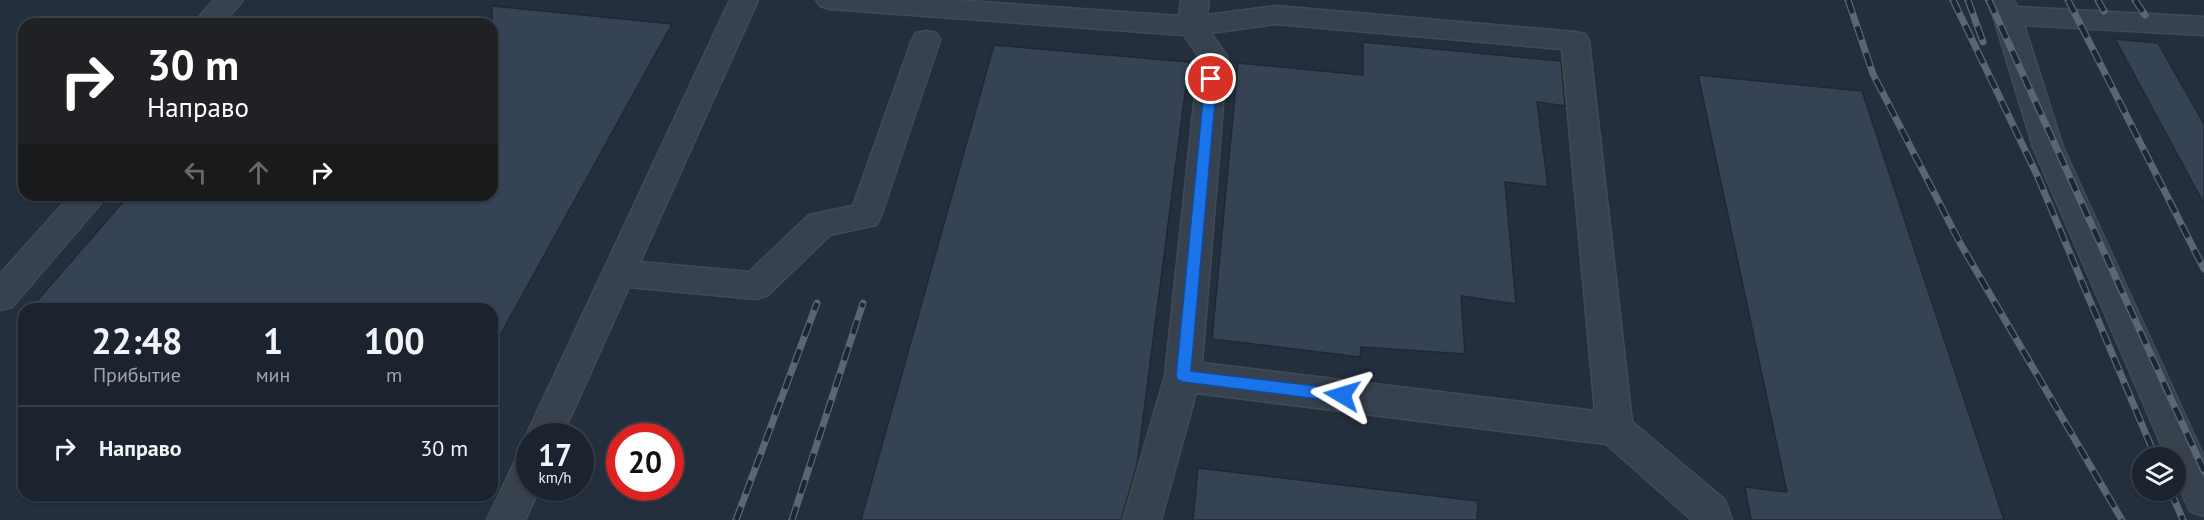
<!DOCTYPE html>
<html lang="ru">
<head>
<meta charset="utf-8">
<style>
	:root { --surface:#1b232e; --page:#242b36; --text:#f1f3f6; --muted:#a0a4aa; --line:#39404a }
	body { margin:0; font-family:"PT Sans",sans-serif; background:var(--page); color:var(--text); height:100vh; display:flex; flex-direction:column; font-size:22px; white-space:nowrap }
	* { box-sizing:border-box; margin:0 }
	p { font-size:20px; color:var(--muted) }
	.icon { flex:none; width:33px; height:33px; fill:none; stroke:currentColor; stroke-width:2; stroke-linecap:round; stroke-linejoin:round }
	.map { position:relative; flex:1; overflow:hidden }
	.details { position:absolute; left:18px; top:303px; width:480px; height:198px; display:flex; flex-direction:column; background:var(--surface); border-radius:18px; box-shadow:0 2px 4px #0004,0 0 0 2px var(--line) }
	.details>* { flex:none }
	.banner { position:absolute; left:18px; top:18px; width:480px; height:183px; border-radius:18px; box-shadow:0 2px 4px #0004,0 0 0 2px var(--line); background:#202124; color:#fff; overflow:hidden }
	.buttons { position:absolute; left:2132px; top:447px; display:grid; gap:12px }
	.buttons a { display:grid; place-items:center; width:54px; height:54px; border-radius:50%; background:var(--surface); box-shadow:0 2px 4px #0004,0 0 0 2px var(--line); font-size:30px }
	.speed { position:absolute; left:516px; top:423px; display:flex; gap:12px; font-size:30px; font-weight:700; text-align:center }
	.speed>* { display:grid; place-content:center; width:78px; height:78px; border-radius:50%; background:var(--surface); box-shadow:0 2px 4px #0004,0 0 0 2px var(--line); line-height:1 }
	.speed small { font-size:15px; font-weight:400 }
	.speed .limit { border:9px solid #d22; background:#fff; color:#111 }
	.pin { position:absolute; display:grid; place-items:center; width:51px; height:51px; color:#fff; margin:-26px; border:3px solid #fff; border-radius:50%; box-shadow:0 2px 6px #0007 }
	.me { position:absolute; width:66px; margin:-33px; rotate:277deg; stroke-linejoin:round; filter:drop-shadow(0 0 4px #0008) }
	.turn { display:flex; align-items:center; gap:21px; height:126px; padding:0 30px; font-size:27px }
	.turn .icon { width:78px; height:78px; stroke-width:2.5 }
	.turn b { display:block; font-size:42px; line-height:51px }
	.lanes { display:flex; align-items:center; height:57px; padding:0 30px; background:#0003; justify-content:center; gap:30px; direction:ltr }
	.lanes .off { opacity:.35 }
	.eta { display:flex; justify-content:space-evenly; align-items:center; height:102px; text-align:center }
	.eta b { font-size:36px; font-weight:700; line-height:42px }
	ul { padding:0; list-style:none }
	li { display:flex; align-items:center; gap:18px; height:84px; padding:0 30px; border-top:2px solid var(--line) }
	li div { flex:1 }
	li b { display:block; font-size:22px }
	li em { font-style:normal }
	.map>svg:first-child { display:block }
	.building { fill:#364354; stroke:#1f2835; stroke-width:1.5 }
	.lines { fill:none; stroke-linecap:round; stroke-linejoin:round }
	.minor-casing { stroke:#414a57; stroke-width:3 }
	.minor { fill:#38414e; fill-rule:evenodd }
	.rail-casing { stroke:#5a6575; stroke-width:7 }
	.rail { stroke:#1d2633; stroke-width:4.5; stroke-dasharray:14; stroke-linecap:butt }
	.route { fill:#1a73e8; stroke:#114b97; stroke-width:1.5 }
</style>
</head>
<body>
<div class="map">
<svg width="2204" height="520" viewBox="0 0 2204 520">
	<rect width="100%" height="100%" fill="#242f3e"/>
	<!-- building -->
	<path class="building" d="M492,6L672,24L492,350V309H30L129,195H492Z
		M2115,39L2158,43L2204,124V204Z
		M1363,42L1561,61L1565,106L1537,102L1548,187L1505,182L1516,304L1461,296L1465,354L1361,347L1360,357L1212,339L1238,63L1363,75Z
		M994,45L1189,62L1137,465L1121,520H861Z
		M1698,75L1862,91L2004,520H1751L1745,487L1787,492Z
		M1198,468L1478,501L1477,520H1193Z"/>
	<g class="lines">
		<defs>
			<path id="minor" d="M214,0H243L223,24H193Z
				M730,0H758L640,262L749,272L809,215L853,206L912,40L916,33L926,31L936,33L940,40L881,216L876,225L830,235L768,295L756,299L629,287L562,436H530V444L526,436Z
				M816,0H954L1179,16L1181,0H1209L1207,15L1276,6L1575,32L1585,34L1589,41L1632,422L1725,500L1732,520H1692L1606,444L1196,393L1161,520H1123L1165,376L1199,57L1184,35L830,9L820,6ZM1276,24L1562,49L1595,411L1202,363L1227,56L1211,33Z
				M1986,0H2014L2017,7L2204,17V35L2024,25L2063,147L2204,457V516L2190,511L2175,476V458H2167L2033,147L1993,15Z
				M71,195H106L101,203L12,307L0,310V274Z
				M530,453V488H540L525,520H487L517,457Z"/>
		</defs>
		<!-- minor casing -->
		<use href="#minor" class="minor-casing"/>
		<!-- minor -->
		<use href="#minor" class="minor"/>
		<defs>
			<path id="rail" d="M1848,0L1873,74L1960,243L2122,520
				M1953,0L2037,175L2156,458
				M1968,0L1983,42
				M1989,0L2204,471
				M2068,0L2204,269
				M2098,0L2104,11
				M2135,0L2145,15
				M2170,490L2183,520
				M736,520L817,303
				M792,520L863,303"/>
		</defs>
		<!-- rail casing -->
		<use href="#rail" class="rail-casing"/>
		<!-- rail -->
		<use href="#rail" class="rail"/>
	</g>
	<!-- route -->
	<path class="route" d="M1211,75L1217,79L1191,371L1342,389L1348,391L1350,395L1348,400L1342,402L1183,382L1178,380L1176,376L1205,79Z"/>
</svg>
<div class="buttons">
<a><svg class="icon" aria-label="layers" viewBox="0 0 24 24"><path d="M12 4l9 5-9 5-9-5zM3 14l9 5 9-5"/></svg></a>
</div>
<div class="speed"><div>17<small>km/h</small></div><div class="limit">20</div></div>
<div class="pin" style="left:1211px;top:79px;background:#d93025"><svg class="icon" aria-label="arrive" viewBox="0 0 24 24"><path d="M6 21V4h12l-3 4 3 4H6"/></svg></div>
<svg class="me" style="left:1342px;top:395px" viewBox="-20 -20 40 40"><path d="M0-17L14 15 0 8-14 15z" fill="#1a73e8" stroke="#fff" stroke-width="4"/></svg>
<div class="banner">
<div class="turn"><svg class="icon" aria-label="right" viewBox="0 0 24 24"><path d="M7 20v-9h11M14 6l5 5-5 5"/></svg><div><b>30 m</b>Направо</div></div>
<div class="lanes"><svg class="icon off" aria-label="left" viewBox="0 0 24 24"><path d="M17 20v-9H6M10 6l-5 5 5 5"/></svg><svg class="icon off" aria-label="ahead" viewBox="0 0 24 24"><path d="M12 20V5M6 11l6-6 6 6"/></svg><svg class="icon" aria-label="right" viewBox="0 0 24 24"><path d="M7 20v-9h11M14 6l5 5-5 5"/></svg></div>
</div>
<section class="details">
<div class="eta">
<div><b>22:48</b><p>Прибытие</p></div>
<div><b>1</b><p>мин</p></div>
<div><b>100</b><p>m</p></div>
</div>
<ul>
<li><svg class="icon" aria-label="right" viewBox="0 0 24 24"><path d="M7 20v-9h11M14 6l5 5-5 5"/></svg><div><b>Направо</b></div><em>30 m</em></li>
</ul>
</section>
</div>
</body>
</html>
